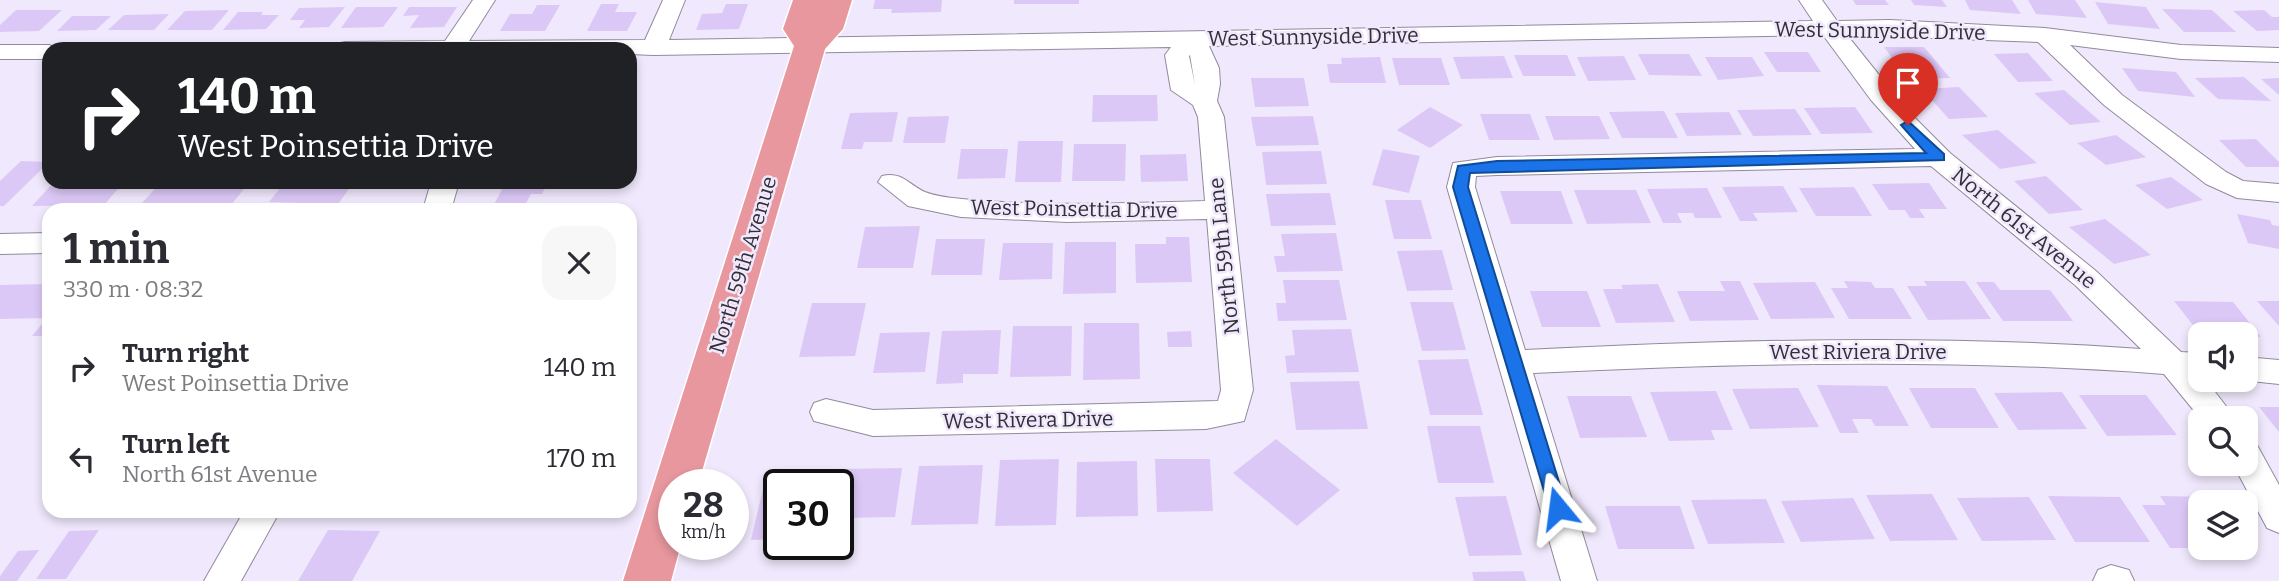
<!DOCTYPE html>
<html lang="en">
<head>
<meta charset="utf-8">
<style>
	:root { --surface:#fff; --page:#f7f7f7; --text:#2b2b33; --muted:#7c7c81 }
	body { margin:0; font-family:Bitter,serif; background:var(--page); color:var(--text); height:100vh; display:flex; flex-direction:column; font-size:26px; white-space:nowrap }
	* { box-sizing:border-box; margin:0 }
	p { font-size:23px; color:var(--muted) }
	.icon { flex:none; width:38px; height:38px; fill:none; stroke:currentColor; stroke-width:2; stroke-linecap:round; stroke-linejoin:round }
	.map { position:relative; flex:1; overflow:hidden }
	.details { position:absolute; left:42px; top:203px; width:595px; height:315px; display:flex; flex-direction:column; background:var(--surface); border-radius:21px; box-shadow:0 4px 10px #0003 }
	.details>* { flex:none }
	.hud { position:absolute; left:42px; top:42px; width:595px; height:147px; border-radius:21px; box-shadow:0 4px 10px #0003; background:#202124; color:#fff; overflow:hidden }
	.tools { position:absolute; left:2188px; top:322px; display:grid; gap:14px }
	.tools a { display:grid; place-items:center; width:70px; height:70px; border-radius:14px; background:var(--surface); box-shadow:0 4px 10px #0003; font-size:35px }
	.speed { position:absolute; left:658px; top:469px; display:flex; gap:14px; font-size:35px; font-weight:700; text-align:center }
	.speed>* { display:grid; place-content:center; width:91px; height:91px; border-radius:50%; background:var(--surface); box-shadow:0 4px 10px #0003; line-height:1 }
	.speed small { font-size:18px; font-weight:400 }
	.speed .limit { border:4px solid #111; border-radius:10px; background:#fff; color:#111 }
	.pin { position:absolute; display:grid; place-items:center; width:60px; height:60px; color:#fff; margin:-72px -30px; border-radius:50% 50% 50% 0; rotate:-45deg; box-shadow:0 0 7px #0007 }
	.pin .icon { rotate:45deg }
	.me { position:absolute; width:77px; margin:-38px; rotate:344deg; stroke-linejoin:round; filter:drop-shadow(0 0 5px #0008) }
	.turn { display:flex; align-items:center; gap:24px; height:147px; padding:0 21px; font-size:32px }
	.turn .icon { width:91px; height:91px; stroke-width:2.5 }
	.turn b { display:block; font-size:49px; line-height:60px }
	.round { display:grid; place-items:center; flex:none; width:74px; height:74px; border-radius:21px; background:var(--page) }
	.head { display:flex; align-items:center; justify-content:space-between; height:119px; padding:0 21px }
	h1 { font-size:42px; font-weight:700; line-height:52px }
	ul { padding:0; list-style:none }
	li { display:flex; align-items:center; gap:21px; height:91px; padding:0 21px }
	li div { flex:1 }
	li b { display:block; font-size:26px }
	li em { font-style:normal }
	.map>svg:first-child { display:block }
	.building { fill:#dcc8f6 }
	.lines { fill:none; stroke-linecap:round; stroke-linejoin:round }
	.minor-casing { stroke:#928a9c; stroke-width:2 }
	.major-casing { stroke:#fff; stroke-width:3 }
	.minor { fill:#fff; fill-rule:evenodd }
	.major { fill:#e8979e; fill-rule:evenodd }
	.route { fill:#1a73e8; stroke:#114b97; stroke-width:2 }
	.labels { text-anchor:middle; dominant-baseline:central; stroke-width:5; stroke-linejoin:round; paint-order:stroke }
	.street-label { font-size:21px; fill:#322f36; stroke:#f0e8fc }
</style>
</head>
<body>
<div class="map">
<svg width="2279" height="581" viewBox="0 0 2279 581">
	<rect width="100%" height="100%" fill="#f0e8fc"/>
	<!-- building -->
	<path class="building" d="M875,0H942L941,12L891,13L892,9H873Z
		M1014,0H1079V4H1014Z
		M1853,0H1885L1889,5H1856Z
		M1911,0H1942L1947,7L1914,5Z
		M1965,0H2012L2021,14L1970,10Z
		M2028,0H2075L2087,18L2036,14Z
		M2095,2L2146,7L2160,29L2108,24Z
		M601,4H619L615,12H637L627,31H587Z
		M726,4H748L739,29L696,30L702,14L722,13Z
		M537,5H560L545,31H500L510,14H532Z
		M345,7L329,27L299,28L305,20H290L299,8Z
		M356,7H398L383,27L341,28Z
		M409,7H457L444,27L410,28L419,15L403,16Z
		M2162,9L2212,10L2236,32H2184Z
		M16,10H62L39,31L0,32V25Z
		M229,10L212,30H167L185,11Z
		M2264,10L2272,17H2279V30L2257,31L2233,11Z
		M238,12H263L261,15H279L266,29L223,30Z
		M169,14L154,30H108L124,15Z
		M72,16H111L96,30L57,31Z
		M1884,47H1924L1950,78L1908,79Z
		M1764,52H1808L1821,72H1777Z
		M2028,53L2053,81L2018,82L1994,54Z
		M1638,54H1689L1702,76L1649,75Z
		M1514,55H1567L1576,76H1523Z
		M1504,56L1513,78L1461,79L1453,57Z
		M1624,56L1636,80L1588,81L1577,57Z
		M1380,57L1386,83H1330L1327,64H1342L1341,58Z
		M1705,57H1752L1764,76L1718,80Z
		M1392,58H1441L1450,85H1399Z
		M2122,68L2176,72L2195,97L2138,91Z
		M2244,77L2271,101L2218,99L2195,78Z
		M1251,78H1304L1309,106L1255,107Z
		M2279,78V95L2261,79Z
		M1959,87L1988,117L1949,119L1922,89Z
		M2064,90L2101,122L2070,125L2034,93Z
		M1093,95H1157L1158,121L1092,122Z
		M1430,107L1463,125L1430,148L1397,130Z
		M1855,107L1873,133L1821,134L1804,108Z
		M1795,109L1812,135L1753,136L1737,110Z
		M1664,111L1678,138H1622L1609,112Z
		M898,112L892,142H864L862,149H841L850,113Z
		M1729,112L1742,135L1687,136L1675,113Z
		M1480,114H1530L1540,140H1489Z
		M949,116L945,143H903L908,117Z
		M1313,116L1319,145L1256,146L1251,117Z
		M1545,116H1599L1610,139L1554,140Z
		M1998,130L2037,163L2000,169L1962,135Z
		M2116,135L2146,157L2106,165L2077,143Z
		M2256,139L2279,162V167H2246L2219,140Z
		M1018,141H1063L1061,182H1015Z
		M1074,144H1126L1125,181H1072Z
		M961,149H1008L1005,178L957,179Z
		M1383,149L1420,156L1409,193L1372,185Z
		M1321,151L1327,184L1266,185L1262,152Z
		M1186,154L1188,181L1141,182L1140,155Z
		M21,161L49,162L4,206H0V181Z
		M2046,176L2083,210L2049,214L2014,181Z
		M2171,177L2203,200L2167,209L2135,185Z
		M54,182H124L104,205L32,206Z
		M161,182L248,184L231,205L142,203Z
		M285,182H354L338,204L269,202Z
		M506,182H548L542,194H531L522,210H491Z
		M1929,183L1947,209H1919L1925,218H1910L1905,210H1889L1872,184Z
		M1783,186L1798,212L1753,213L1758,221H1740L1722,187Z
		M1854,187L1872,216H1816L1799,188Z
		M1707,188L1722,218H1695L1693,213H1677L1682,223H1663L1647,189Z
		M1574,190H1636L1651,223L1587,224Z
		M1500,191H1561L1573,224H1511Z
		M1330,193L1336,225L1271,226L1266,194Z
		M1385,200H1421L1432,239H1394Z
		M2237,214L2270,220L2272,225L2279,226V249L2248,243Z
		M2105,219L2151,255L2114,264L2069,227Z
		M920,226L913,268H857L865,227Z
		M1336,233L1343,271L1277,272L1274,256H1285L1281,234Z
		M1166,237H1189L1192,282L1136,283L1135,244H1166Z
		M936,239H985L982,275H931Z
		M1065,242H1116V293L1063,294Z
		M1003,243H1053L1052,279L999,280Z
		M1442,250L1453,290L1407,291L1397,251Z
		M1283,280H1339L1347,320L1278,321L1276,303H1286Z
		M1720,281H1740L1759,320L1690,321L1677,291H1725Z
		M1844,281L1871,282L1875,288H1893L1912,319H1849L1831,288H1848Z
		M1924,281H1965L1991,319L1928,320L1907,286H1927Z
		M1815,282L1835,318L1771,319L1753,283Z
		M1976,282H1994L2000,290H2050L2073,321H2003Z
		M49,284V336H32L47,318L0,319V285Z
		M1658,284L1675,322L1616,323L1603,289H1623L1621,285Z
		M1530,291H1587L1601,327H1542Z
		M2174,301L2233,302L2261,337L2200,334Z
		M2257,301H2279V326Z
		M1410,302H1453L1466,350L1422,351Z
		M812,303H866L855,356L799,357Z
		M1084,323H1139L1140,379L1083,380Z
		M1013,326H1072L1071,376L1010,377Z
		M1351,329L1359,372L1287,373L1285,356L1295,355L1292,330Z
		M1001,330L998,374H963V383L936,384L942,331Z
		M1191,331L1192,347H1168L1167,332Z
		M930,332L925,372L873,373L880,333Z
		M1468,359L1483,415H1430L1418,360Z
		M1359,381L1368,429L1296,430L1290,382Z
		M1817,385L1887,386L1909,426H1875L1871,419H1852L1859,433H1840Z
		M1798,388L1819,427L1750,429L1732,389Z
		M1909,388H1975L1999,428H1931Z
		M1716,391L1733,430H1711L1715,440L1669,441L1650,392Z
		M2062,392L2087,429L2018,430L1994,393Z
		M2079,395H2146L2177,435L2107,436Z
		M1567,396H1631L1647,437L1580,438Z
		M2259,407H2279V432Z
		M1427,426H1480L1494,483H1438Z
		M1276,439L1340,490L1297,526L1233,473Z
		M1059,459L1056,525L995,526L1000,460Z
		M1155,459H1210L1213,511L1157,512Z
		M1137,461L1138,516L1076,517L1077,462Z
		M983,465L978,524L911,525L919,466Z
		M902,468L895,517L838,518L842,469Z
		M828,471L825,485H779V539L751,540L767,472Z
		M1932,494L1958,540L1890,541L1866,495Z
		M1506,496L1522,555L1469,556L1455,497Z
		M2048,496L2120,497L2150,542H2075Z
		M2160,496L2210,497L2213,502H2200V548H2170L2142,505H2166Z
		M2029,497L2056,540L1982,541L1957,498Z
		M1853,498L1875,539L1801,542L1781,501Z
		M1766,499L1785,543L1708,544L1691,500Z
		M1605,506H1680L1695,549H1618Z
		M99,530L66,579H36L69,531Z
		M328,530L380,531L352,581H298Z
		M39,550L17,581H0V576L18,551Z
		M1523,571L1526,581H1474L1472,572Z"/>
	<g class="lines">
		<defs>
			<path id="minor" d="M473,0H495L469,41L645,40L663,0H685L669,40L1813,21L1799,0H1822L1837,21L1890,20L2045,28L2181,45L2279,48V62L2181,59L2070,45L2122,95L2226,172L2243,181L2279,184V202L2237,198L2206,184L2104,105L2038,42L1847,35L1908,111L1950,153L2096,271L2181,352L2200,353V380H2206L2235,418H2200L2164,374C1953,358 1743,363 1533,373L1597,581H1561L1447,187L1453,163L1497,157L1915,149L1871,100L1823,35L1209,46L1219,68L1220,84L1217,101L1224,117L1253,390L1244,421L1206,429L873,436L814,421L810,412L814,403L826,399L873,410L1218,401L1221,390L1207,219L1067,222L961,217L908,206L878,182L882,176C902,171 909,185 925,192C935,196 951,198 962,199C1043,207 1124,203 1205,201L1198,117L1193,105L1171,90L1165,55L1171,47L653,55L630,54V49H333L336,44L345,42L445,41ZM1190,55L1195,85L1189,56ZM1931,166L2075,285L2141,349C1936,334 1730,340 1525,350L1475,187L1476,176L1497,175Z
				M0,45H49L59,49H49V59H0Z
				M431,182H459L451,210H423Z
				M49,233V253L0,254V234Z
				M2245,357L2279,360V384L2241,380H2245Z
				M2245,442L2257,445L2279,485V533L2267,528L2233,464H2245Z
				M244,511H280L241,581H204Z
				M2111,565L2129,570L2134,581H2093L2098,570Z"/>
			<path id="major" d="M793,0H852L843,29L825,49L698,485H674V544H681L671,581H623L794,46L783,29Z"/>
		</defs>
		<!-- minor casing -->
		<use href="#minor" class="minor-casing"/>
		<!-- major casing -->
		<use href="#major" class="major-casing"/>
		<!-- minor -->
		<use href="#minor" class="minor"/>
		<!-- major -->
		<use href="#major" class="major"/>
	</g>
	<!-- route -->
	<path class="route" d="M1908,121L1944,154V160L1470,173L1468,187L1567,508L1564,514H1551L1453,187L1458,166L1497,161L1926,153L1901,125Z"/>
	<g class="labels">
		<!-- street labels -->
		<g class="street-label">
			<text transform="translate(1880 31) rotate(1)">West Sunnyside Drive</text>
			<text transform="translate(1313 37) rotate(-1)">West Sunnyside Drive</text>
			<text transform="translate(1074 209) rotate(1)">West Poinsettia Drive</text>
			<text transform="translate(2024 228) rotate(39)">North 61st Avenue</text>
			<text transform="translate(1224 256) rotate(-96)">North 59th Lane</text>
			<text transform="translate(743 265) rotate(-73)">North 59th Avenue</text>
			<text x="1858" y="352">West Riviera Drive</text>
			<text transform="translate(1028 420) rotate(-1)">West Rivera Drive</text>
		</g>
	</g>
</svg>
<div class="tools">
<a><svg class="icon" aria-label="sound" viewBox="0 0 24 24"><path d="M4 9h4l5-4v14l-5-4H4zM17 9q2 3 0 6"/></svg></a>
<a><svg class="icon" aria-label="search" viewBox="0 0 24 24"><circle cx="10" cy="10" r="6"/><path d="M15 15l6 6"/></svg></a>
<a><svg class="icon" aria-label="layers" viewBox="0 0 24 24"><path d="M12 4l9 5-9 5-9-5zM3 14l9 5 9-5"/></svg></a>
</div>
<div class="speed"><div>28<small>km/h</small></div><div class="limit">30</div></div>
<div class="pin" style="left:1908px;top:125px;background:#d93025"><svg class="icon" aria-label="arrive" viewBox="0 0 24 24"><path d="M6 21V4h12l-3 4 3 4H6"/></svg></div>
<svg class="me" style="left:1558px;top:508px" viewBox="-20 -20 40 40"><path d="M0-17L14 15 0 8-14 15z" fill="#1a73e8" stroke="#fff" stroke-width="4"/></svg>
<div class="hud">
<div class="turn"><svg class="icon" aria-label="right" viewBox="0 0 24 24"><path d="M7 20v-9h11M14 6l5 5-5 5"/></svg><div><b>140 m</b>West Poinsettia Drive</div></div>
</div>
<section class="details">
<div class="head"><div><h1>1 min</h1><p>330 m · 08:32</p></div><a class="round"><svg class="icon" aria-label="close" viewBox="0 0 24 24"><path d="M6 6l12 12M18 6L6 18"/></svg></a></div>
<ul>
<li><svg class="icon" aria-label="right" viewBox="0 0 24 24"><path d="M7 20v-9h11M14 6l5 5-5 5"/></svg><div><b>Turn right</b><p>West Poinsettia Drive</p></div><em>140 m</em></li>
<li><svg class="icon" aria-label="left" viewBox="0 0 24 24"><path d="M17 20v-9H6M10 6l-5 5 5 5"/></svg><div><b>Turn left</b><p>North 61st Avenue</p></div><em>170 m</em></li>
</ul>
</section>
</div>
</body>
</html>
